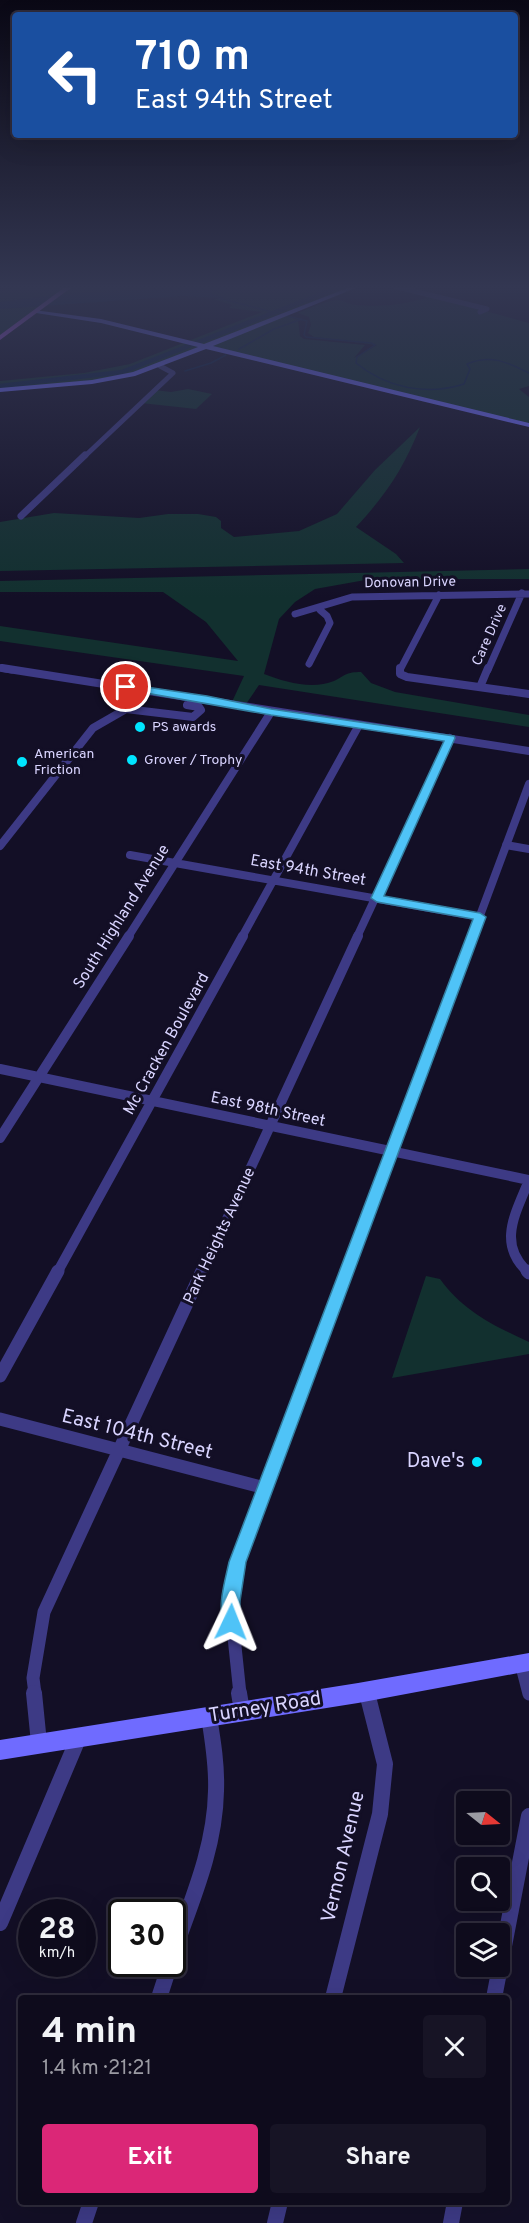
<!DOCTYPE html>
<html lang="en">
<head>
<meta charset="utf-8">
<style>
	:root { --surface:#0e0b1c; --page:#171425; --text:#f1f3f6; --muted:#9b9ba3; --line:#2e2b3b; --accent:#db2777 }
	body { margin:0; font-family:Overpass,sans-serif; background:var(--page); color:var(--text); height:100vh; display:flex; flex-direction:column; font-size:22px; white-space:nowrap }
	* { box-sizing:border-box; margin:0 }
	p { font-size:20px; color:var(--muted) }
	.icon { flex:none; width:33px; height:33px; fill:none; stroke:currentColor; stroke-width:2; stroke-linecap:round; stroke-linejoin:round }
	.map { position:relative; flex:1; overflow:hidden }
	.sheet { position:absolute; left:18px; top:1995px; width:492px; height:210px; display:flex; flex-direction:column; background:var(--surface); border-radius:6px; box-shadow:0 6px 24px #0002,0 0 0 2px var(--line) }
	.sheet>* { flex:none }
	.guide { position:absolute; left:12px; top:12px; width:506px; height:126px; border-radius:6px; box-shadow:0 6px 24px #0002,0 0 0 2px var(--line); background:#1a4fa0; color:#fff; overflow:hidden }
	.needle { width:39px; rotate:108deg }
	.tools { position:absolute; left:456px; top:1791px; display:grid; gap:12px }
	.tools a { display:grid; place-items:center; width:54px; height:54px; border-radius:6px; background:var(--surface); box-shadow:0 6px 24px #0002,0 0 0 2px var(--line); font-size:30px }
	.speed { position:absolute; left:18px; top:1899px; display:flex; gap:12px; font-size:30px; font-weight:700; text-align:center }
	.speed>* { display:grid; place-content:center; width:78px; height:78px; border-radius:50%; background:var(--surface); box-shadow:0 6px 24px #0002,0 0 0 2px var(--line); line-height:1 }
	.speed small { font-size:15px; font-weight:400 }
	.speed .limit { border:3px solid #111; border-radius:9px; background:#fff; color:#111 }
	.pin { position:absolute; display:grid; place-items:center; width:51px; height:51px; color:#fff; margin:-26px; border:3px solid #fff; border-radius:50%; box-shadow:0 2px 6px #0007 }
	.me { position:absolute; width:66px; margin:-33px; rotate:2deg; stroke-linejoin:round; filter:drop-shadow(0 0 4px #0008) }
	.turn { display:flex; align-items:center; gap:21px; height:126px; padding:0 24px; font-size:27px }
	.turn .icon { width:78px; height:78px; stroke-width:2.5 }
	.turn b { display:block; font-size:42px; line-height:51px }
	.round { display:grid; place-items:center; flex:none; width:63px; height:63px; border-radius:6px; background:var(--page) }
	.head { display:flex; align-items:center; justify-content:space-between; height:102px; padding:0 24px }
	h1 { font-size:36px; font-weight:700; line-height:45px }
	.button { display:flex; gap:12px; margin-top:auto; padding:12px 24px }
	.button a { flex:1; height:69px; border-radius:6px; background:var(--accent); color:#fff; font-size:24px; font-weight:700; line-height:69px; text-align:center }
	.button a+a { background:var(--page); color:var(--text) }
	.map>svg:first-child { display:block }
	.green { fill:#12302f }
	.water { fill:#0a1f44 }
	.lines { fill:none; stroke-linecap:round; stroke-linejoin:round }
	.stream { stroke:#0a1f44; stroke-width:1.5 }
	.canal { stroke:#0a1f44; stroke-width:4.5 }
	.street-far5 { stroke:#3d3a85; stroke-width:5 }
	.street-far4 { stroke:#3d3a85; stroke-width:7 }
	.street-far3 { stroke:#3d3a85; stroke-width:8 }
	.street-far2 { stroke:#3d3a85; stroke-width:10 }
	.street-far1 { stroke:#3d3a85; stroke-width:13 }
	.street { stroke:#3d3a85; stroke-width:16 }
	.secondary { fill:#6f6bff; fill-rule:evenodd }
	.primary { fill:#c25bff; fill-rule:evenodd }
	.route { fill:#4fc3f7; stroke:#337fa1; stroke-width:1.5 }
	.poi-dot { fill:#00e5ff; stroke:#130f26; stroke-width:2 }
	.labels { text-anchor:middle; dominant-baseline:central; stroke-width:6; stroke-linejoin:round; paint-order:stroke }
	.far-street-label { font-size:14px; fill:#d9d4ff; stroke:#130f26 }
	.far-poi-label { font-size:14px; fill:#d9d4ff; stroke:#130f26; text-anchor:start }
	.street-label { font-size:16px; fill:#d9d4ff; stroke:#130f26 }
	.near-street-label { font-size:20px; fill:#d9d4ff; stroke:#130f26 }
	.near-poi-label { font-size:20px; fill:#d9d4ff; stroke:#130f26; text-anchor:end }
</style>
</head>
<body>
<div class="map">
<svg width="529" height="2223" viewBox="0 0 529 2223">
	<rect width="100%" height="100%" fill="#130f26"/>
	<!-- green -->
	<path class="green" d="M21,287H64V290L75,287H185L65,294L0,302V291Z
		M236,287H355L135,372L95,380L0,389V381L84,373L130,364L262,312L229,308L232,305L214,299L224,298L212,294V291Z
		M430,296L529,323V386L519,389L529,397V425L208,346L285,315L298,320L300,336L304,339L365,345L354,358L377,345L314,337L308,333L311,325L309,317L298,313C310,308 326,301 336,300C346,300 346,304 356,305C381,307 407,305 430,296Z
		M42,306L0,336V309Z
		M188,389L212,394L196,409L141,403L154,390L171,392Z
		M420,427C404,468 386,495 356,527L396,554L404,563L0,571V522L54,513L139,518L168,514H198L216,517L221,521V528L234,537L299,531L337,514L375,470Z
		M529,569V579H371L315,589L295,602L279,619L264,674C285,682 312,690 334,681C346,675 346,672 361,672L371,683L395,692L529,715V727L259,685L244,707L231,704L244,676L0,641V626L238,661L206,622L163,592H0V581Z
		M426,1276L440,1279C463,1311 494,1326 529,1342V1354L392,1378Z"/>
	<!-- water -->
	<path class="water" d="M186,287H236L212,291V294L227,298L183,296L0,309V302L65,294Z"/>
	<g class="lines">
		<!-- stream -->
		<path class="stream" d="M218,298L307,321L304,335L306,337L371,343L375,345L357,357L356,363C387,388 426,396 464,384L470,369L467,364C491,354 507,362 529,373
			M239,349L274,329L302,319
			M185,371L211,363L226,355"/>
		<!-- canal -->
		<path class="canal" d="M0,386L122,372L339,287"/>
		<!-- street-far5 -->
		<path class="street-far5" d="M397,287L487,309L480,312
			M84,457L173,373L160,366"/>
		<!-- street-far4 -->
		<path class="street-far4" d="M21,516L85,455
			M295,614L352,597L529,594
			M309,664L330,623L327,616L320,610
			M0,668L12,670
			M400,670L439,595
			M488,670L522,593"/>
		<!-- street-far3 -->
		<path class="street-far3" d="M2,668L529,751
			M400,668V674L407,677L529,694
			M480,687L488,668
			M506,845L529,849
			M0,846L93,728L126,709L193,717L201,710L199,707L187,705
			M130,855L480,917
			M128,937L271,712
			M242,937L359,725
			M357,937L450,738
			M472,937L529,784"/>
		<!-- street-far2 -->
		<path class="street-far2" d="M0,1069L529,1180
			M0,1138L129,936
			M57,1273L243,936
			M202,1273L358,936
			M346,1273L472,936
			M529,1273C496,1244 516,1213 529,1180"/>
		<!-- street-far1 -->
		<path class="street-far1" d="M527,1271L529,1273
			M0,1376L58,1271
			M0,1419L265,1488
			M521,1663L529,1694
			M367,1691L368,1694
			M35,1694L33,1678L44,1612L202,1271
			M240,1694L232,1618L238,1562L347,1271"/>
		<!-- street -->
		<path class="street" d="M34,1693L39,1743
			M239,1693L242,1711
			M0,1923L78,1739
			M172,1956C191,1902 215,1849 216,1791C217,1766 213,1741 209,1717
			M159,1998L170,1964
			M333,1998L380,1814L385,1764L367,1693
			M494,1998L529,1816
			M84,2223L91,2202
			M275,2223L280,2202
			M451,2223L455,2202"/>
		<!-- secondary -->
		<path class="secondary" d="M350,287H358L213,346L529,423V427L206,349L135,376L92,384L0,392V388L92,380L133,372L198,347L101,323L36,313L34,310L101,319L204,344Z
			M529,1653V1671L358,1703L0,1760V1740L358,1683Z"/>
		<!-- primary -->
		<path class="primary" d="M65,287H72L0,340V335Z"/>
	</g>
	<!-- sky -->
	<linearGradient id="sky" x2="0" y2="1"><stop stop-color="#0a0815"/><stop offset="0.48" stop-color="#333752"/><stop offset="1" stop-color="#333752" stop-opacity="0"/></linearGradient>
	<rect width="529" height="598" fill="url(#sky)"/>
	<!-- route -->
	<path class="route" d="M126,684L207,696L271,709L454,736L455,738L384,896L480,913L486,917L246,1562L240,1601V1622L237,1627L231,1630L225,1627C216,1609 225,1581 229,1562L473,919L377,902L371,898L444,741L271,715L123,689L121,687Z"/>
	<!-- markers -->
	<g class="poi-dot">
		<circle cx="140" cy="727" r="6"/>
		<circle cx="132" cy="760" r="6"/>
		<circle cx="22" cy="762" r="6"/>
		<circle cx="477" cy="1462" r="6"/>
	</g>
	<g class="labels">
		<!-- far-street labels -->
		<g class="far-street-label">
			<text transform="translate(410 583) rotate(-1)">Donovan Drive</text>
			<text transform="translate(490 635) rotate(-66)">Care Drive</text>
		</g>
		<!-- far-poi labels -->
		<g class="far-poi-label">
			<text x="152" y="727">PS awards</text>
			<text x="34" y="754">American<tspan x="34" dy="16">Friction</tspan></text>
			<text x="144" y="760">Grover / Trophy</text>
		</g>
		<!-- street labels -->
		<g class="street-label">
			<text transform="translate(308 871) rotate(10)">East 94th Street</text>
			<text transform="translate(122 917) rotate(-58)">South Highland Avenue</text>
			<text transform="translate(167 1044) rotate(-61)">Mc Cracken Boulevard</text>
			<text transform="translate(268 1110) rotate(12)">East 98th Street</text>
			<text transform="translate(220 1236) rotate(-65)">Park Heights Avenue</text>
		</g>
		<!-- near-street labels -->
		<g class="near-street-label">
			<text transform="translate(137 1435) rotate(14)">East 104th Street</text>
			<text transform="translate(265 1708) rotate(-9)">Turney Road</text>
			<text transform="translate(344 1857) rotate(-77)">Vernon Avenue</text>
		</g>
		<!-- near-poi labels -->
		<g class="near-poi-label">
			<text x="465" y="1462">Dave's</text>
		</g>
	</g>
</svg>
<div class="tools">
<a><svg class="needle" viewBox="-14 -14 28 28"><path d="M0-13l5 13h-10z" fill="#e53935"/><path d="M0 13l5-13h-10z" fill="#9b9ba3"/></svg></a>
<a><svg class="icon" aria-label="search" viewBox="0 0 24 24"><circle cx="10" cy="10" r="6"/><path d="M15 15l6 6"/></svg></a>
<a><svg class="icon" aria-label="layers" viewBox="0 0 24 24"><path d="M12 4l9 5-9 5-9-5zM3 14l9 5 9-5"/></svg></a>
</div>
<div class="speed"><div>28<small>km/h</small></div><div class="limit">30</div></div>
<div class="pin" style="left:126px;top:687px;background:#d93025"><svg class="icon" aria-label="arrive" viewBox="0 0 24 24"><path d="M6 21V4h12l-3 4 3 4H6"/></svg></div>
<svg class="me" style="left:231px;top:1622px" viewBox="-20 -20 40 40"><path d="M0-17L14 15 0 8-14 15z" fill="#4fc3f7" stroke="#fff" stroke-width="4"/></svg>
<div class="guide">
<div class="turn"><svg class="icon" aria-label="left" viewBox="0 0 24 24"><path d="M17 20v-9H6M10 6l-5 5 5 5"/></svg><div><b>710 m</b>East 94th Street</div></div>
</div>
<section class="sheet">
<div class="head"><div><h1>4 min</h1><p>1.4 km · 21:21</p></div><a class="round"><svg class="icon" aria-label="close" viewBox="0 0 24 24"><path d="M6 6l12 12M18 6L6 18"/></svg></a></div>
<div class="button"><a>Exit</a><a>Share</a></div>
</section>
</div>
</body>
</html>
